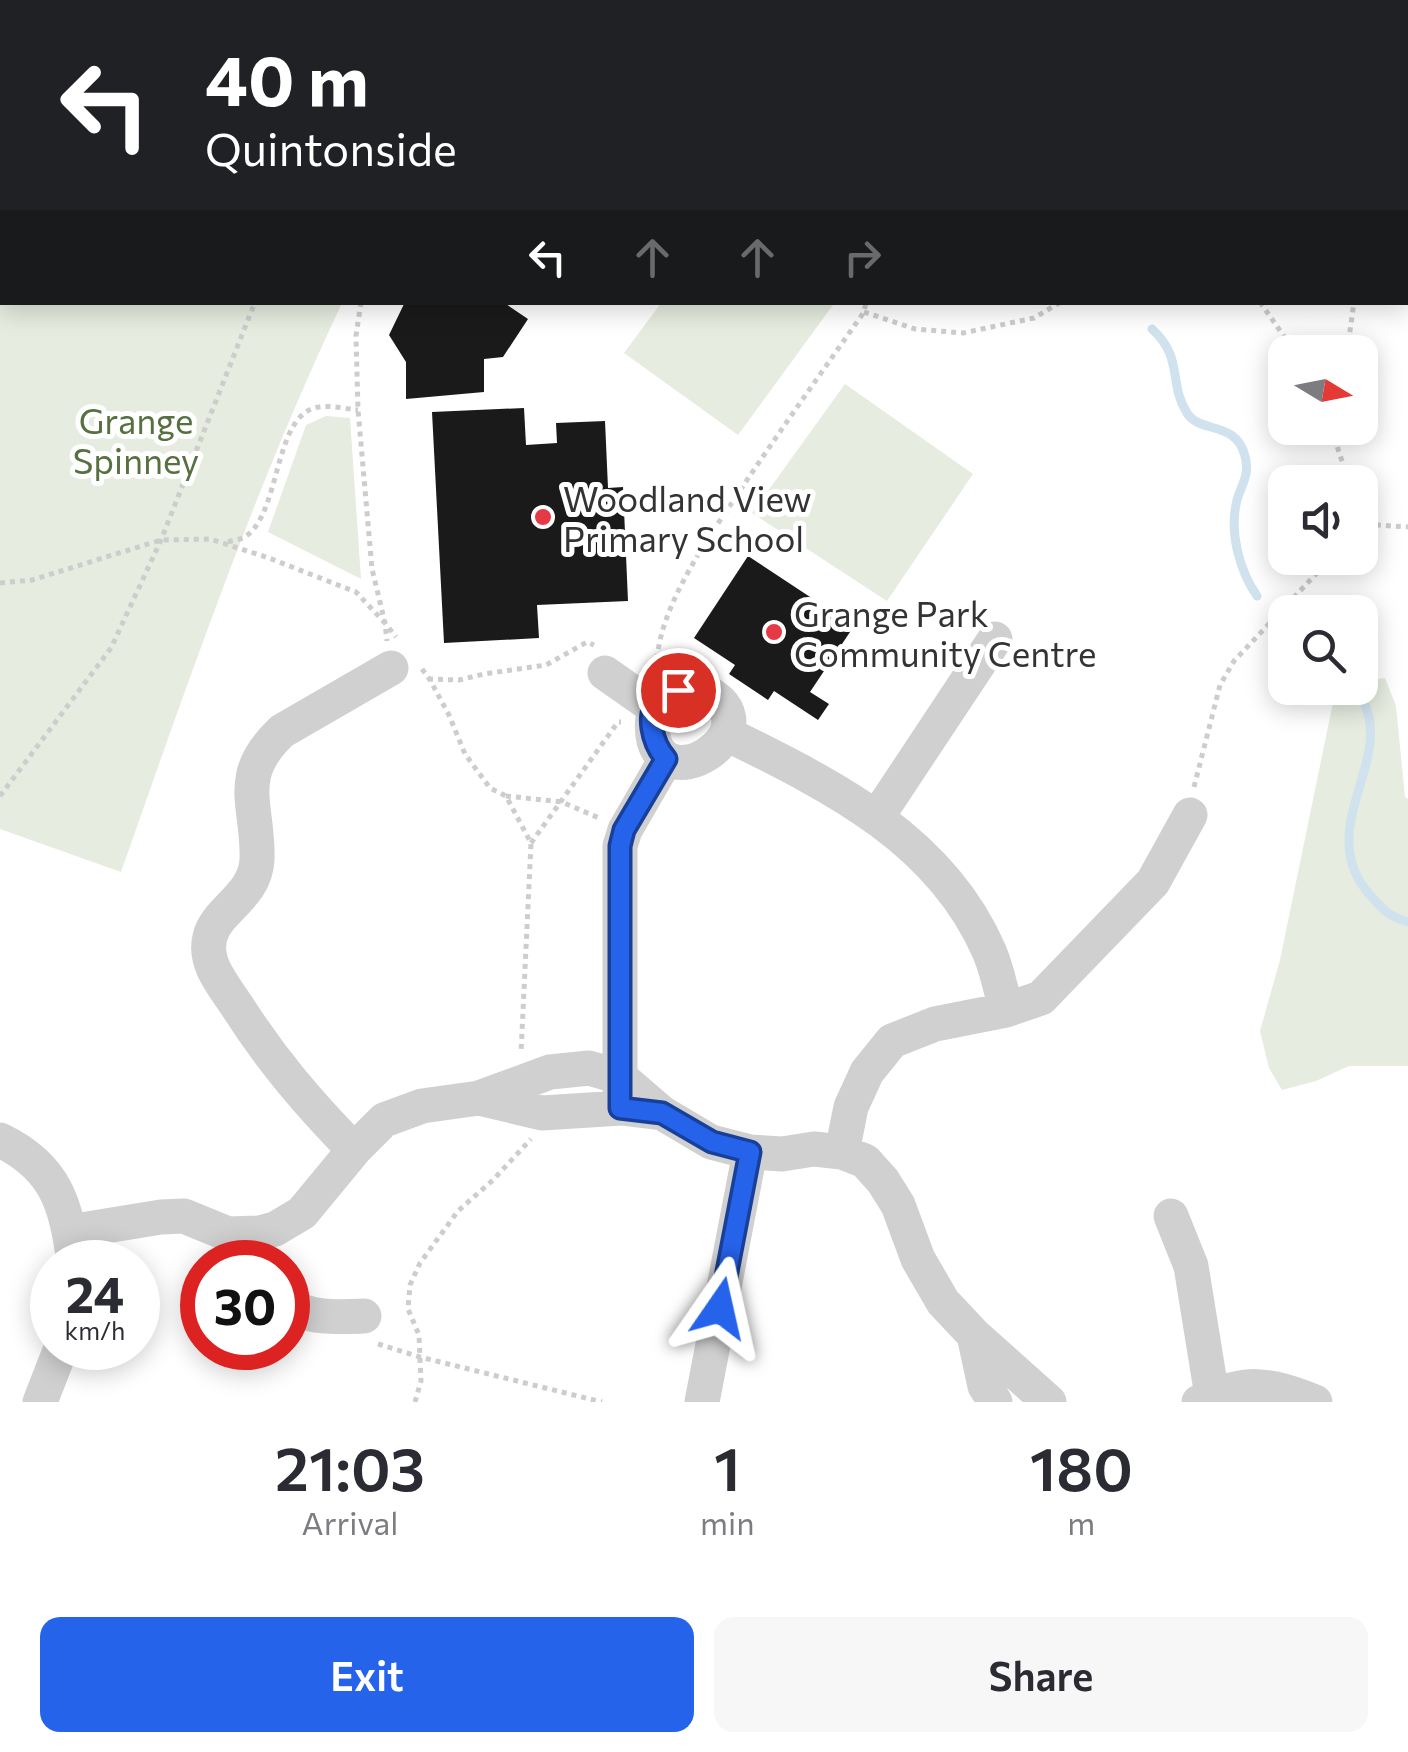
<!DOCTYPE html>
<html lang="en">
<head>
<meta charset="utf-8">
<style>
	:root { --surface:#fff; --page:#f7f7f7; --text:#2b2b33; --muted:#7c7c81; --accent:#2563eb }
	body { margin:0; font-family:Commissioner,sans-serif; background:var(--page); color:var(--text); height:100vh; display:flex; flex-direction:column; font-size:38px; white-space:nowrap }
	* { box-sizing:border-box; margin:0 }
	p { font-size:32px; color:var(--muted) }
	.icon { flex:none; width:55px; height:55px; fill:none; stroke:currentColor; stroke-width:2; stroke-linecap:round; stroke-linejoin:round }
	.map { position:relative; height:1402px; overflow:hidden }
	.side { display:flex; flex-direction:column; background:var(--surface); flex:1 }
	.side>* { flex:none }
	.hud { position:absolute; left:0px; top:0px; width:1410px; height:305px; box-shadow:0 5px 25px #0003; background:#202124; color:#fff; overflow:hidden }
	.needle { width:65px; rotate:100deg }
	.controls { position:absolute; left:1268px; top:335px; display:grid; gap:20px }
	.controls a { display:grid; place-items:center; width:110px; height:110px; border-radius:20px; background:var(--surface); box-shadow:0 5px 25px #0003; font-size:50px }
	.speed { position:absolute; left:30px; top:1240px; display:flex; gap:20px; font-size:50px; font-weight:700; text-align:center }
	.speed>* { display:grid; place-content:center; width:130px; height:130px; border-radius:50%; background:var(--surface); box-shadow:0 5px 25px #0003; line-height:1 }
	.speed small { font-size:25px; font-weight:400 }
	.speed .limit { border:15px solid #d22; background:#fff; color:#111 }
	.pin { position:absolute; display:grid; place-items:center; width:85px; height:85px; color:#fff; margin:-42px; border:5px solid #fff; border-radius:50%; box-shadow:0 2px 10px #0007 }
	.me { position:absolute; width:110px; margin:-55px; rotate:11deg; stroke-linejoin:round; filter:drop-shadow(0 0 8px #0008) }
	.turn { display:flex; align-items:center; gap:35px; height:210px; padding:0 40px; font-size:45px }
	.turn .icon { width:130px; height:130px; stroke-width:2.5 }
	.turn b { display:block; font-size:70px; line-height:85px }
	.lanes { display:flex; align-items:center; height:95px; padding:0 40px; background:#0003; justify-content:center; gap:50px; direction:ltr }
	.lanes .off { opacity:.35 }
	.eta { display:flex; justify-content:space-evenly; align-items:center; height:170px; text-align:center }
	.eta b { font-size:60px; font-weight:600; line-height:70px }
	.cta { display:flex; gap:20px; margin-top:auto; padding:20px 40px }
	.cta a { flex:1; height:115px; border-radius:20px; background:var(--accent); color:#fff; font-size:40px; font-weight:600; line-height:115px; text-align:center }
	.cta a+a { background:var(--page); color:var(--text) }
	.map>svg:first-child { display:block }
	.green { fill:#e6ecdf }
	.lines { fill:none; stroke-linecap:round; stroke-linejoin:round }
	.stream { stroke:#cfe2ee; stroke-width:9 }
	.building { fill:#1a1a1a }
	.path { stroke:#cdcdcd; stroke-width:5; stroke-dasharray:5 5; stroke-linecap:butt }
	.minor { stroke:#d0d0d0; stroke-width:35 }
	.route-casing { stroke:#184099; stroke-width:25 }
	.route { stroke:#2563eb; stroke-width:18 }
	.poi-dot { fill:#e63946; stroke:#fff; stroke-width:4 }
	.labels { text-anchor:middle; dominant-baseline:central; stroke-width:10; stroke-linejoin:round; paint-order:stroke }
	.park-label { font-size:35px; fill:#56703f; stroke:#fff }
	.poi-label { font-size:35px; fill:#333; stroke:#fff; text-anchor:start }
</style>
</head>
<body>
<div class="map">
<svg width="1408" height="1402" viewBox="0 0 1408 1402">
	<rect width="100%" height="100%" fill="#fff"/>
	<!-- green -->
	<path class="green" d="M9,0H437L435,2H8Z
		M2,10V302L342,303C255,487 189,679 121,872L0,829V14Z
		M830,303L833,305L738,435L624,353L661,303Z
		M845,384L973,474L887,601L752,513Z
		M326,416L350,418L361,579L268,532L306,425Z
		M1385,678L1396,706L1405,797L1408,799V1066H1349L1316,1081L1282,1090L1269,1068L1260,1031L1280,960L1336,688H1360V682Z"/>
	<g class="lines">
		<!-- stream -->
		<path class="stream" d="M682,0L684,2
			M1152,329C1184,358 1168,383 1187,413C1200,434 1236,420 1245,456C1250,475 1242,483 1237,500C1229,531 1239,570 1257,596
			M1354,688C1408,750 1307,827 1371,896C1384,911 1389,916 1408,922"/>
	</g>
	<!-- building -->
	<path class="building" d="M405,302H503L528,319L503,357L484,359V392L406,399V362L389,335Z
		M524,408L526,445L557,443L556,423L605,421L608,488L623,487L628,601L537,605L539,638L444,643L432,412Z
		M748,556L854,626L810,692L829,704L818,720L774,691L768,700L729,674L735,665L694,638Z"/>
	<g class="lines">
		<!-- path -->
		<path class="path" d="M896,0L899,2
			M1117,0L1119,2
			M1288,0L1289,2
			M86,2L87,0
			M374,2L375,0
			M447,2L448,0
			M1014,2V0
			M1095,2L1098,0
			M0,247L2,244
			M361,302L356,336L358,410L372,569L385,623L396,637
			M1260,302L1295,352
			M864,312L915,329L963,333L1034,318L1059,303
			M1347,352L1354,302
			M1331,428L1349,482
			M1360,519L1361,524L1408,527
			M228,542C233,540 238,540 243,538C282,517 272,413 319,407C331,405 346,409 358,410
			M0,583L32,580L161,540L210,539L269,558L356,592L385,623L387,641
			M422,669L430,680L449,715L465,754L490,788L506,796L531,843L521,1053
			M657,669C655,609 713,532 745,483C784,425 824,369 864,312L866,302
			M428,679L459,680L484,674L546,665L587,642L594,645
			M1194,787L1220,685L1234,661L1331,558
			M0,796L111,648L161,540L255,302
			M506,796L562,802L599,818
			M531,843L618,722H621
			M378,1344L420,1357L602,1402
			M415,1402L421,1381L419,1335L408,1309L410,1285L420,1263L458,1211L493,1180L531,1139"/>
		<!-- minor -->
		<path class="minor" d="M605,673L655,708
			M694,687C785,719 671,801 654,741C650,723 653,712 662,696Z
			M727,734C830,785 940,838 989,951C997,969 1001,990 1006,1010
			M877,817L995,639
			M620,1096V846L625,830L666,759
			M662,1113L711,1142L750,1152L782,1154L814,1149L842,1152L865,1161L883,1181L898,1205L918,1259L943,1302L974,1335L1049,1402
			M0,1140C56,1167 66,1204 74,1262
			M354,1150C309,1104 272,1061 237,1006C224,986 203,963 210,937C216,910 255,897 257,860C259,805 233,777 282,731L391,668
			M842,1152L851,1107L867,1072L892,1041L935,1024L1006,1010L1041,998L1153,882L1190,815
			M1171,1216L1191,1266L1212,1396
			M69,1232L161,1217L184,1216L228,1234L260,1233L275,1229L302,1213L354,1150L384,1120L422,1106L479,1098L550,1072L589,1068L620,1077L662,1113L621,1108L542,1113L479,1098
			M288,1305C311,1319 338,1317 364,1316
			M974,1335L985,1386L995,1402
			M40,1402L61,1348
			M702,1402L750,1152
			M1199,1402C1246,1380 1267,1383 1315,1402"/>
	</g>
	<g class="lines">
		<defs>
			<path id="route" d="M678,690C676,691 663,695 662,697C643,713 653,744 666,759L624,830L620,846V1108L662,1113L712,1142L750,1152L720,1308"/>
		</defs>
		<!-- route casing -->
		<use href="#route" class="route-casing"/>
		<!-- route -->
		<use href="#route" class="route"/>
	</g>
	<!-- markers -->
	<g class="poi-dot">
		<circle cx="543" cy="517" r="10"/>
		<circle cx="774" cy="632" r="10"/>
	</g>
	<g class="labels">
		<!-- park labels -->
		<g class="park-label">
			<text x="136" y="419">Grange<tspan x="136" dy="40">Spinney</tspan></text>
		</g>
		<!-- poi labels -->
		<g class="poi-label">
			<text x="563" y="497">Woodland View<tspan x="563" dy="40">Primary School</tspan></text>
			<text x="794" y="612">Grange Park<tspan x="794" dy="40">Community Centre</tspan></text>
		</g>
	</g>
</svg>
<div class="controls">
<a><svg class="needle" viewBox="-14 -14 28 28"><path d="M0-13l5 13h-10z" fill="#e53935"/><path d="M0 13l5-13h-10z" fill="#7c7c81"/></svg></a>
<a><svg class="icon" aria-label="sound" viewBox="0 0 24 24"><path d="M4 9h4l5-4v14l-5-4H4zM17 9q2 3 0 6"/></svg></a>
<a><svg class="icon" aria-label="search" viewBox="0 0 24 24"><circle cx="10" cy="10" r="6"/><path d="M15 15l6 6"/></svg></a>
</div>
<div class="speed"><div>24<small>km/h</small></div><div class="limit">30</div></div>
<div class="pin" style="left:678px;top:690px;background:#d93025"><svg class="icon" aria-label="arrive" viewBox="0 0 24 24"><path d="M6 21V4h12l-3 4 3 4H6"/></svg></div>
<svg class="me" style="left:720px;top:1308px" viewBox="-20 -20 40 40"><path d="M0-17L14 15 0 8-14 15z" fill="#2563eb" stroke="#fff" stroke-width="4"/></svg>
<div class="hud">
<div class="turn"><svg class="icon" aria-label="left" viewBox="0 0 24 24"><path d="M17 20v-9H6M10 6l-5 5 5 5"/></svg><div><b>40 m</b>Quintonside</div></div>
<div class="lanes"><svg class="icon" aria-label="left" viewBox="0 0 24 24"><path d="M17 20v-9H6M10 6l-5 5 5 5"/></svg><svg class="icon off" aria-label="ahead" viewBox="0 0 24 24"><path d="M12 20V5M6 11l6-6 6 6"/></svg><svg class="icon off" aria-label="ahead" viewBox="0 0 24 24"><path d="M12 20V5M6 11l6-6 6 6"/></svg><svg class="icon off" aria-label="right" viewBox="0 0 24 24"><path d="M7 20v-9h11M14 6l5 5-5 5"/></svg></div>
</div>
</div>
<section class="side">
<div class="eta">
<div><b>21:03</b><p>Arrival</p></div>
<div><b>1</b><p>min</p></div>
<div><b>180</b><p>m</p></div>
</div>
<div class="cta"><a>Exit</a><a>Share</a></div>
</section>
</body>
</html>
